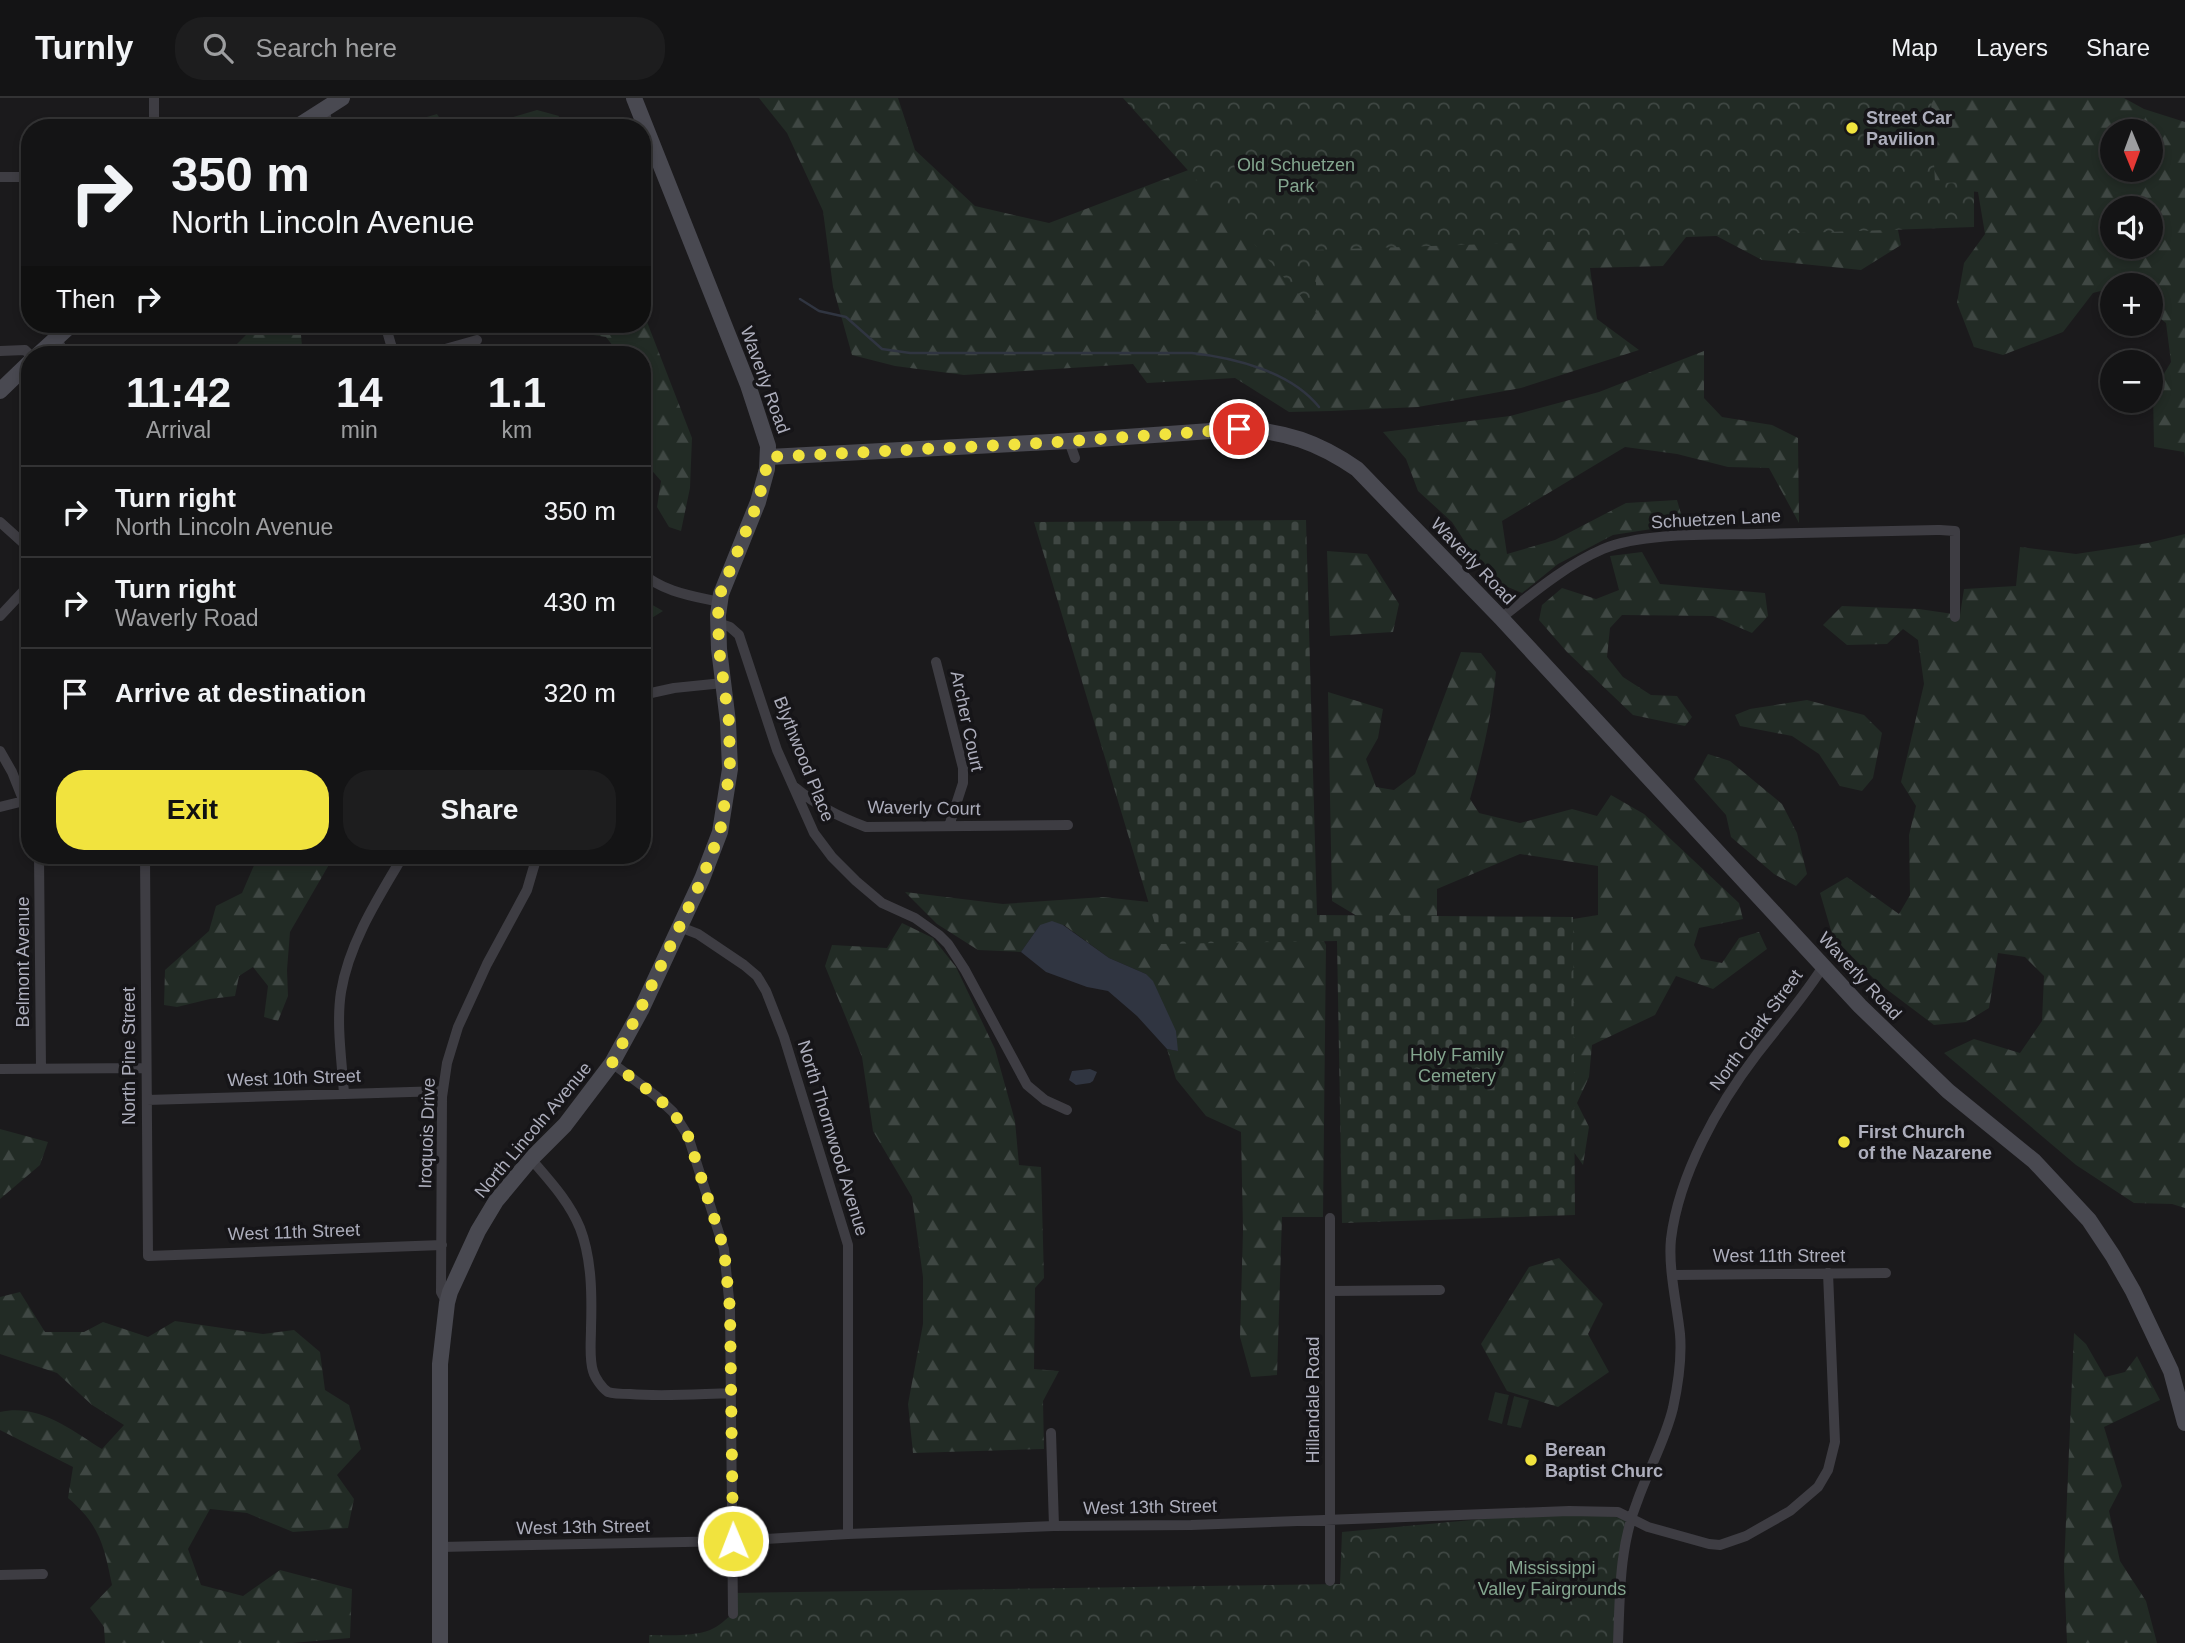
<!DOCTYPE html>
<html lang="en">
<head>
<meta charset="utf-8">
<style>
	:root { --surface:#141415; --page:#1d1d1e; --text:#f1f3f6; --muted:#9d9ea0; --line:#333334; --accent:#f1e33e }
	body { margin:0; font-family:Helvetica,sans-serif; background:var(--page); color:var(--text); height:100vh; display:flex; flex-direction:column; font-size:26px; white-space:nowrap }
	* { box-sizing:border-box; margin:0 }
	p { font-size:23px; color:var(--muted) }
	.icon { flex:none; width:38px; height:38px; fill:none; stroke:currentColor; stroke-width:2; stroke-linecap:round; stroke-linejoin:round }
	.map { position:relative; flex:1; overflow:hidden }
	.details { position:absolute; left:21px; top:248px; width:630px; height:518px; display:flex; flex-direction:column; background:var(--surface); border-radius:28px; box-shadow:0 4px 10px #0003,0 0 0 2px var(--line) }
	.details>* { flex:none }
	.guide { position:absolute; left:21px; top:21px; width:630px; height:214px; border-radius:28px; box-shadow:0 4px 10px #0003,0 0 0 2px var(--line); background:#141415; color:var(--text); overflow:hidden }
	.needle { width:46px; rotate:179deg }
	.buttons { position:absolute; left:2100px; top:21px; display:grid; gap:14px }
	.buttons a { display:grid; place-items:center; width:63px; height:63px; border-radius:50%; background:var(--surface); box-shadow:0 4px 10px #0003,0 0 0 2px var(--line); font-size:35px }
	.pin { position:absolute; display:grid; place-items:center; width:60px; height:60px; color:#fff; margin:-30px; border:4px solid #fff; border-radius:50%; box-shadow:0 2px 7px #0007 }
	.me { position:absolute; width:77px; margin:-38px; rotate:359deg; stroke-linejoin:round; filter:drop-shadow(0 0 5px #0008) }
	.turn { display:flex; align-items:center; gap:24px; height:147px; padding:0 35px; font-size:32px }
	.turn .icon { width:91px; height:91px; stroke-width:2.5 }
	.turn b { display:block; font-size:49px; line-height:60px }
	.then { display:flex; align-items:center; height:66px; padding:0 35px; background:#0003; gap:14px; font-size:26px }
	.eta { display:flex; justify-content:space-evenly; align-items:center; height:119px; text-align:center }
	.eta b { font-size:42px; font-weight:600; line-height:49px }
	.action { display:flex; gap:14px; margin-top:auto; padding:14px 35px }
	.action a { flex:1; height:80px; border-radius:28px; background:var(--accent); color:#111; font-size:28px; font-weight:600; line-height:80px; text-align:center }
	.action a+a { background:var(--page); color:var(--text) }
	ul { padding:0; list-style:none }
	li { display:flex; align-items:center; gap:21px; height:91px; padding:0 35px; border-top:2px solid var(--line) }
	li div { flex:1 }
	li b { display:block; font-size:26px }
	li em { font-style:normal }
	header { display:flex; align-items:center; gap:42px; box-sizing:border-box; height:98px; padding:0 35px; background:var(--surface); border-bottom:2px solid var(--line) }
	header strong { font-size:33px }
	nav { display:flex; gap:38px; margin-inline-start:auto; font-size:24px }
	.search { width:490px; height:63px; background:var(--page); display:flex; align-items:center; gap:18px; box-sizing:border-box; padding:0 24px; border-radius:28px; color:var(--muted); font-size:26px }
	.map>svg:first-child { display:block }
	.forest { fill:url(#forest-firs); fill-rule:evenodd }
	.cemetery { fill:url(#cemetery-stones) }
	.park { fill:url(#park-crowns) }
	.garden { fill:#222b25 }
	.water { fill:#303541 }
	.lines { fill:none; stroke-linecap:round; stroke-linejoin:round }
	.stream { stroke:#303541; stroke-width:2.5 }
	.street { stroke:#3e3d43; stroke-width:10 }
	.secondary { stroke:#494951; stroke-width:16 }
	.route { stroke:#f1e33e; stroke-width:12; stroke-dasharray:0 21.6 }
	.poi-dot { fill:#f1e33e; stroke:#161518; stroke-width:2.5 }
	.labels { text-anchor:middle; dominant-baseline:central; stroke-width:7; stroke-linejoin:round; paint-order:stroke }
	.poi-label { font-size:18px; font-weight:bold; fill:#adaebc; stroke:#161518; text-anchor:start }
	.park-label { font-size:18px; fill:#84a68f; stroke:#161518 }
	.street-label { font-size:18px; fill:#adaebc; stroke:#161518 }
</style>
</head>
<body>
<header>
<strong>Turnly</strong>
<div class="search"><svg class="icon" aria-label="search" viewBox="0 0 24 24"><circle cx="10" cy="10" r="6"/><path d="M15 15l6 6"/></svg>Search here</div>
<nav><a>Map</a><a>Layers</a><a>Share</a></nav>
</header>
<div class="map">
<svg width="2185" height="1545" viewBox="0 0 2185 1545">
	<defs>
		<pattern id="forest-firs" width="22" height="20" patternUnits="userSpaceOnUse" patternTransform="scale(1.75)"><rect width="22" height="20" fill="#222b25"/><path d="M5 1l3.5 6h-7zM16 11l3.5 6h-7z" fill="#3f4743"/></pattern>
		<pattern id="cemetery-stones" width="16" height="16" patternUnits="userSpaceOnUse" patternTransform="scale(1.75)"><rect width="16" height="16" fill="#222b25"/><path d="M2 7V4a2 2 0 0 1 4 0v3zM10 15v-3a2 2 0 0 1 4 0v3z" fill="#3f4743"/></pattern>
		<pattern id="park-crowns" width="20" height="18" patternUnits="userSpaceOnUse" patternTransform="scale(1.75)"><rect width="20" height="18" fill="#222b25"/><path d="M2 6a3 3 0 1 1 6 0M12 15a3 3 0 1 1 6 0" fill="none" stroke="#3f4743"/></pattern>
	</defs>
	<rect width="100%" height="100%" fill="#1b1a1c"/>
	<!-- forest -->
	<path class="forest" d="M759,0H898L915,52L975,108L1049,125L1233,55L1316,0H2124L2144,11L2185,24V360L2184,354L2154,349L2153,294L2171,264L2166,225L2151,213V187H2112V190L2093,195L2063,234L2003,257L1974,249L1957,205L1964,165L1985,136L1978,94L1942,90L1919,73L1889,87L1901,147L1861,172L1762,162L1709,134L1694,129L1663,168L1590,170L1597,221L1639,252L1521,290L1418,309L1331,313L1289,314L1235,280L1147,285L1133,266L964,277L895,268L852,257L833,189L823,113L787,35ZM2112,33H2151V72H2112ZM2112,110H2151V149H2112Z
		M537,12L559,18L554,30H510V20Z
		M437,16L446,30H401L400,27Z
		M642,211L692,340L690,390L681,433L669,429L657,409L661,383L642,361V257H620L606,239L587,236L584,226H642Z
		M257,226H300L302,248L272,254L269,257H226Z
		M1704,253V300L1722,319L1772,327L1798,340L1799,425L1769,370L1728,369L1677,356L1625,349L1502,423L1507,456L1555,442L1626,405L1677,402L1684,426L1613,437L1558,466L1522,495L1489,481L1452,424L1418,393L1406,361L1383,334L1510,318L1599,294Z
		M2185,436V1110L2172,1106L2134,1105L2076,1067L1944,955L1974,941L2020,955L2042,923L2044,878L2025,859L1998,855L1989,910L1966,924L1934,927L1877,884L1833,839L1820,795L1847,779L1899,816L1910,797L1909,737L1916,708L1901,684L1924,586L1918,542L1903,531L1887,546L1847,547L1823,527L1842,508L1919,511L1960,517L1964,491L2016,488L2020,449L2076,456L2148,445Z
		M1327,453L1367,456L1399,506L1393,534L1330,538Z
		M1642,454L1660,486L1765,495L1768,518L1752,535L1713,518L1622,517L1610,530L1607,559L1623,579L1651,597L1677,598L1692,619L1685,628L1633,617L1567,554L1539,522L1542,507L1562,490L1596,501L1619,492L1610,458Z
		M642,501L663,513L642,526Z
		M1461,554L1481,555L1496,574C1492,617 1482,659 1470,701L1479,715L1520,725L1572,711L1597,718L1611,697L1644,716L1739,805L1743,821L1699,830L1694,847L1701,861L1722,865L1739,840L1759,834L1767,851L1713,891L1676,878L1655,917L1592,947L1589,979L1577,1005L1589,1029L1583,1067L1566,1043L1548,825L1598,817V768L1520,756L1437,791V821H1362L1332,803L1328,594L1383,611L1378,640L1366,661L1376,689L1394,692L1415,676Z
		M1807,602L1864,617L1882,635L1873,680L1862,693L1840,688L1819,656L1792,638L1740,628L1735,617L1750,611Z
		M1708,656L1730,663L1782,706L1797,735L1807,776L1796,788L1774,776L1731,739L1726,717L1694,681Z
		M258,758H334L290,834L287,872L288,898L278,923L264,919L268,888L253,869L239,878L235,898L210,901L177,909L164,907L165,872L209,833L216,808L242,795Z
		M905,794L1003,806L1103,799L1158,805L1319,833L1326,847L1323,1119H1282L1277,1277L1251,1279L1240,1239L1243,1132L1241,1034L1206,1018L1176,981L1167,951L1178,953L1146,876L1109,860L1064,827H1040L1021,854L978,852L937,826Z
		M902,825L933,840L956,869L995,951L1015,1023L1019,1067L1041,1069L1044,1180L1035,1190L1034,1271L1059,1273L1043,1303L1044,1351L913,1355L908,1306L923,1226V1179L912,1099L873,1033L862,959L825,868L832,847L887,850Z
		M0,1031L48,1044L40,1067L0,1101Z
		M1559,1160L1603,1206L1588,1236L1609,1274L1558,1309L1507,1293L1481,1246L1529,1169Z
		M20,1194L45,1234H84L103,1224L148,1239L175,1223L263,1236L294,1232L320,1254L325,1292L349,1307L361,1351L337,1377L354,1401L348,1430L293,1434L247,1415L210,1411L188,1451L201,1487L243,1498L280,1472L352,1491L350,1540L292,1545H105L104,1529L90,1510L112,1487C104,1448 100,1427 68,1400L73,1369L0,1332V1314C39,1305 71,1332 102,1351L124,1327L92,1307L57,1275L0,1256V1199Z
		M2074,1235L2086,1246L2105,1279L2125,1274L2137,1258L2160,1302L2104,1329L2122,1388L2109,1413L2120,1463L2146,1503L2157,1545H2067L2064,1470Z"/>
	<!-- cemetery -->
	<path class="cemetery" d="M1306,422L1317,817L1573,819L1575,1117L1342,1125L1337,843L1161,846L1034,424Z"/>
	<!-- park -->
	<path class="park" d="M1123,0H1931L1935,85L1974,84V129L1315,152L1317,216Z
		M1569,1413L1631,1421L1618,1545H649V1537C668,1537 692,1539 710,1532C720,1528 725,1521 733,1516L732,1495L1340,1486L1342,1434Z"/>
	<!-- garden -->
	<path class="garden" d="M1495,1294L1509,1297L1502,1326L1488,1322Z
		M1514,1298L1529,1302L1521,1330L1507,1327Z"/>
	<!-- water -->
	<path class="water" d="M1052,823L1063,827L1109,860L1146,876L1153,883L1176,933L1178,953L1167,951L1137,918L1108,893L1087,889L1046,874L1021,854L1040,827Z
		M1090,971L1097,974L1093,983L1090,985L1076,987L1069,982L1072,973Z"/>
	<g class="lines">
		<!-- stream -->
		<path class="stream" d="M800,201L819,213L846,219L882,251L910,255H1192C1236,260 1291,274 1319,309"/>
		<!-- street -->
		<path class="street" d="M154,0V30
			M324,11L329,30
			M0,79H30
			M385,226L394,257
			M57,241L65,257
			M0,253L25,252L30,257
			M424,257L477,242
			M1069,343L1075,360
			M0,424L30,451
			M642,475C663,494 693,498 719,504
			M0,518L30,486
			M1501,520C1533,495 1566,467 1603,451C1643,434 1714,437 1758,436C1818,435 1879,433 1940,432L1955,433V519
			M718,525L730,529L739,537L777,652L814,735L832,759L856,783L882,805L915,820L939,837L948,846L965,872L1027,987L1045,1002L1067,1012
			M936,564L963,670V685L949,728
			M642,597L674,590L723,585
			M0,653L12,674L30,719
			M793,688C818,708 837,718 866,729L1068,727
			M0,709L28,702
			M39,758L41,970
			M145,758L148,1158L442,1147
			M680,829L698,836L744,867L757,878L766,893L784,939L848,1147V1436
			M612,965L656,998L673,1014L688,1038L724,1151L730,1211L733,1516
			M0,971L146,970
			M344,996C342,964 336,926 341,894C349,845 378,800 403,758
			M147,1002L443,993
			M531,1061C549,1082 569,1103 580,1130C592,1161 592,1198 591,1230C591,1244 589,1260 593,1273C595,1280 602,1290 608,1294C614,1296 623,1296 630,1296C663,1299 697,1296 731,1295
			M1673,1177L1886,1175
			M1330,1193L1440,1192
			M447,1205L441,1194L442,999L447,965L458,929L487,866L527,792L537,758
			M1051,1335L1054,1428
			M440,1449L734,1443L848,1436L1054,1428L1191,1427L1569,1413L1618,1414L1648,1429L1709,1446L1720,1447L1746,1438L1790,1413L1818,1389L1828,1372L1835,1344L1828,1175
			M0,1477L43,1476
			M1330,1483V1120
			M1618,1545C1620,1497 1619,1450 1637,1404C1648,1372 1665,1343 1673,1310C1678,1287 1682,1260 1680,1236C1677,1207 1668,1170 1671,1141C1679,1076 1718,1007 1757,956C1780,926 1804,899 1824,867"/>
		<!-- secondary -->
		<path class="secondary" d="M295,30L342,0
			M38,257L72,226
			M0,293L30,264
			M769,359L1069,343L1239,331C1285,333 1318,344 1357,371L1501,520L1860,908L1948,993L2034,1063L2089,1122L2113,1158L2133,1193L2171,1273L2185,1325
			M440,1545V1266L447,1205L450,1194L478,1133L496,1103L531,1061L565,1027L612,965L641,912L702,781L720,734L730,671L728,624L719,551L718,517L721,496L758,404L767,371L768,348L748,287L634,0"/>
	</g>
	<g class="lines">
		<!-- route -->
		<path class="route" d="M733,1443L730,1211L724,1151L688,1038L673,1014L656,998L612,965L640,912L702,781L720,734L730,671L729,624L719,551L718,517L720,496L758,404L769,359L1043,345L1239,331"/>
	</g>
	<!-- markers -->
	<g class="poi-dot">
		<circle cx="1852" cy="30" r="7"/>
		<circle cx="1844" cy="1044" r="7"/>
		<circle cx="1531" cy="1362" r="7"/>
	</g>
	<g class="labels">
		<!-- poi labels -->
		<g class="poi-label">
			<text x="1866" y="20">Street Car<tspan x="1866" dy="21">Pavilion</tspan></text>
			<text x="1858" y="1034">First Church<tspan x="1858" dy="21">of the Nazarene</tspan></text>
			<text x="1545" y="1352">Berean<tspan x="1545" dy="21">Baptist Churc</tspan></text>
		</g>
		<!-- park labels -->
		<g class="park-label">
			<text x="1296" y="67">Old Schuetzen<tspan x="1296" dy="21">Park</tspan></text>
			<text x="1457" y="957">Holy Family<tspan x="1457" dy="21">Cemetery</tspan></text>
			<text x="1552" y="1470">Mississippi<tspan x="1552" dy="21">Valley Fairgrounds</tspan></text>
		</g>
		<!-- street labels -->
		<g class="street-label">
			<text transform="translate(765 282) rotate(70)">Waverly Road</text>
			<text transform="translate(1716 421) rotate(-3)">Schuetzen Lane</text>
			<text transform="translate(1473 463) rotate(46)">Waverly Road</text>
			<text transform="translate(967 623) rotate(78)">Archer Court</text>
			<text transform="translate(804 661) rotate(68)">Blythwood Place</text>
			<text transform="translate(924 710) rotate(1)">Waverly Court</text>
			<text transform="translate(23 864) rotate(-90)">Belmont Avenue</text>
			<text transform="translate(1860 878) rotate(47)">Waverly Road</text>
			<text transform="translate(1756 932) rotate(-54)">North Clark Street</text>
			<text transform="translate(129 958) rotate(-90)">North Pine Street</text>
			<text transform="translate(294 980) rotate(-2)">West 10th Street</text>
			<text transform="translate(533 1032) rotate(-50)">North Lincoln Avenue</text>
			<text transform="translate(427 1035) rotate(-88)">Iroquois Drive</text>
			<text transform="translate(833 1040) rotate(73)">North Thornwood Avenue</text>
			<text transform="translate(294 1134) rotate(-2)">West 11th Street</text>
			<text x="1779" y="1158">West 11th Street</text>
			<text transform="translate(1313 1302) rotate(-90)">Hillandale Road</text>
			<text transform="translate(1150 1409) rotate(-1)">West 13th Street</text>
			<text transform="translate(583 1429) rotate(-1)">West 13th Street</text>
		</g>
	</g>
</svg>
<div class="buttons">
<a><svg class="needle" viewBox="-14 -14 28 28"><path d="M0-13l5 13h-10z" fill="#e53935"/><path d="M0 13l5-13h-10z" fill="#9d9ea0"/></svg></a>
<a><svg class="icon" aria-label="sound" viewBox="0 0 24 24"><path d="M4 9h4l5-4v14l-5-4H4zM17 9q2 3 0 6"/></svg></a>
<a>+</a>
<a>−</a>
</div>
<div class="pin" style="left:1239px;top:331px;background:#d93025"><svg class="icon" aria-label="arrive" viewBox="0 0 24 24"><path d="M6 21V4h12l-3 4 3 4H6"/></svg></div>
<svg class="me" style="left:733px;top:1443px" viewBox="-20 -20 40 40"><circle r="17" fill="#f1e33e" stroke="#fff" stroke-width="3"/><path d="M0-11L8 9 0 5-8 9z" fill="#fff"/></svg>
<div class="guide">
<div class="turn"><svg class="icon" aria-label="right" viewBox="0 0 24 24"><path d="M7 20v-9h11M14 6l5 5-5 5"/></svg><div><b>350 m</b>North Lincoln Avenue</div></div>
<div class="then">Then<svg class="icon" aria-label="right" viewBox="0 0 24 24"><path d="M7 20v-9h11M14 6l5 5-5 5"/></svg></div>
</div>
<section class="details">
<div class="eta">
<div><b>11:42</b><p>Arrival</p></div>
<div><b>14</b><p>min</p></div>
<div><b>1.1</b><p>km</p></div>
</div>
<ul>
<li><svg class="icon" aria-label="right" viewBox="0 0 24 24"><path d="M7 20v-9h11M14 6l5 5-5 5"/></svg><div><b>Turn right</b><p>North Lincoln Avenue</p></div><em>350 m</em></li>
<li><svg class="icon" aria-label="right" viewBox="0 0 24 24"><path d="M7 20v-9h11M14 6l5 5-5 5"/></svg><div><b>Turn right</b><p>Waverly Road</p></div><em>430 m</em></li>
<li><svg class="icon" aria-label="arrive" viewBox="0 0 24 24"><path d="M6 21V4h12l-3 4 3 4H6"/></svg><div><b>Arrive at destination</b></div><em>320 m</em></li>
</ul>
<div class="action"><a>Exit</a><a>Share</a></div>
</section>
</div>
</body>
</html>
